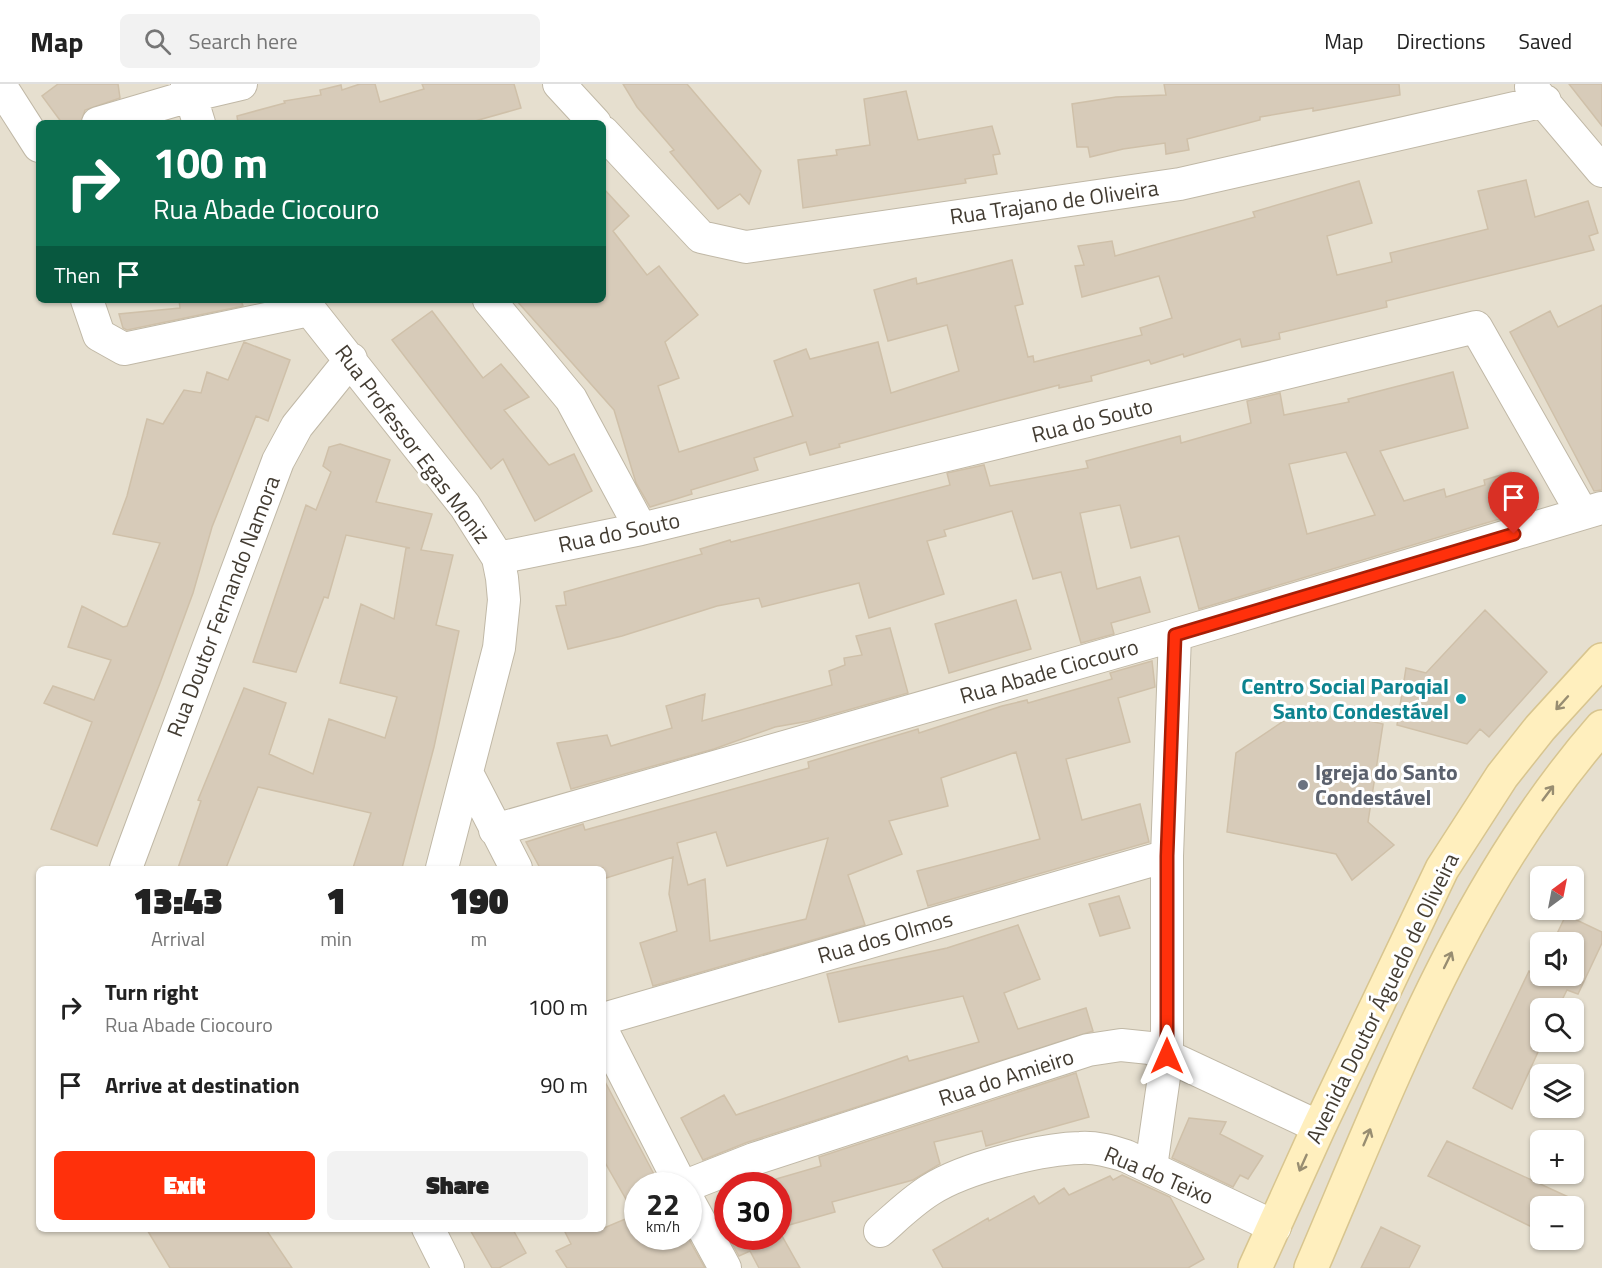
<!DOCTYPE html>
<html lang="en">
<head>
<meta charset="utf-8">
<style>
	:root { --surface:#fff; --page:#f2f2f2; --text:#222; --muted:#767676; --line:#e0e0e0; --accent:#ff300b }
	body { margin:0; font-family:"Titillium Web",sans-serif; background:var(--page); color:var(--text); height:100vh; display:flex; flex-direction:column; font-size:22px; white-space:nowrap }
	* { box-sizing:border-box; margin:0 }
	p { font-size:20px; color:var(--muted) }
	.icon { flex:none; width:33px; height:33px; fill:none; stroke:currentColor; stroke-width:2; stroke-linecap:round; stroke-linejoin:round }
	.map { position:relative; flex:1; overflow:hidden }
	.drawer { position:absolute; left:36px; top:782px; width:570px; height:366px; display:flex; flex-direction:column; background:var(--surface); border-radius:9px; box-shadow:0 2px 4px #0004 }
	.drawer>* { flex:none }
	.hud { position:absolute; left:36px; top:36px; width:570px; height:183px; border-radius:9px; box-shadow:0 2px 4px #0004; background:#0b6e4f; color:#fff; overflow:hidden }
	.needle { width:39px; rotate:32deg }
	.controls { position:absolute; left:1530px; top:782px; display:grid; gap:12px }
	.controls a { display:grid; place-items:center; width:54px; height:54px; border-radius:9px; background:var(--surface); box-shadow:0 2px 4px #0004; font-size:30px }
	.speed { position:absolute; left:624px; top:1088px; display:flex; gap:12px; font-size:30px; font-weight:700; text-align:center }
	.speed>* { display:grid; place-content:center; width:78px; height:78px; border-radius:50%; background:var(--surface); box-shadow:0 2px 4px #0004; line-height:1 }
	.speed small { font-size:15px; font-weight:400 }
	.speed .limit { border:9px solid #d22; background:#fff; color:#111 }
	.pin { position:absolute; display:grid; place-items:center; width:51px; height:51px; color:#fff; margin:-62px -26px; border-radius:50% 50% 50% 0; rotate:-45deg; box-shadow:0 0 6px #0007 }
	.pin .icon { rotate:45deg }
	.me { position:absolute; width:66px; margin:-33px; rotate:0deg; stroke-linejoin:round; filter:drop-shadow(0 0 4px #0008) }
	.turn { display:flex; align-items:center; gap:21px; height:126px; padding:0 18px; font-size:27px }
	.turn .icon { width:78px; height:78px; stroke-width:2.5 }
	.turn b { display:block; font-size:42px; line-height:51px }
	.then { display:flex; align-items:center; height:57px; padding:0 18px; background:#0003; gap:12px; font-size:22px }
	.eta { display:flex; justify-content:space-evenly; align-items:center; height:102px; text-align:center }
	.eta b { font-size:36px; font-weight:800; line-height:42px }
	.primary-button { display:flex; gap:12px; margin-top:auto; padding:12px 18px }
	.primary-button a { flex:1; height:69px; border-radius:9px; background:var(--accent); color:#fff; font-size:24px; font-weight:800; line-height:69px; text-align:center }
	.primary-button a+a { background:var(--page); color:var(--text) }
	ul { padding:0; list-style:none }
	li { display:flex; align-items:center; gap:18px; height:78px; padding:0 18px }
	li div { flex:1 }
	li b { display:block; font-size:22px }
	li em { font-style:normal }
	header { display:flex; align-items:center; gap:36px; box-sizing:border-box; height:84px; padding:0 30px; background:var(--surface); border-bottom:2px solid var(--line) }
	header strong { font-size:28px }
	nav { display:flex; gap:33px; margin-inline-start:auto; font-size:21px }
	.search { width:420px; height:54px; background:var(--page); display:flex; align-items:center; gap:15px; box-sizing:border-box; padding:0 21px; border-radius:9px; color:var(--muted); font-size:22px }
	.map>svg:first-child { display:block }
	.residential { fill:#e6dfcf; fill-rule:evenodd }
	.building { fill:#d7cbb9; stroke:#cfc0a9; stroke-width:1.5; fill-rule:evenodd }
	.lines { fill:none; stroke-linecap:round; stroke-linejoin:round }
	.street-casing { stroke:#c0b8a6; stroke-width:34 }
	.secondary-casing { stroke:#d8c58f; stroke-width:36 }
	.street { stroke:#fff; stroke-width:32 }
	.secondary { stroke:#ffefbe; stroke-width:33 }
	.oneway { stroke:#988d71 }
	.route-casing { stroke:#a61f07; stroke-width:15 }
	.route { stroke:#ff300b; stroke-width:10 }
	.culture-dot { fill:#0f9aa8; stroke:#fff; stroke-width:2 }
	.worship-dot { fill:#6b7280; stroke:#fff; stroke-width:2 }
	.labels { text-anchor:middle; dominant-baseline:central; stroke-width:6; stroke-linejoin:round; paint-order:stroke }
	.street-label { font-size:22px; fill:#433c32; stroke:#fff }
	.culture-label { font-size:22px; font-weight:bold; fill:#0d838f; stroke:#fff; text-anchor:end }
	.worship-label { font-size:22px; font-weight:bold; fill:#5b616d; stroke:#fff; text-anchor:start }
</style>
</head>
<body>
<header>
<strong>Map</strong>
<div class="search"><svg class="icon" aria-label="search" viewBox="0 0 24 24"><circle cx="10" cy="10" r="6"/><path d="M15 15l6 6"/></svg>Search here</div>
<nav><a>Map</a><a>Directions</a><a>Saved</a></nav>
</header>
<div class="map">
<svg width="1602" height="1184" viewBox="0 0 1602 1184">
	<rect width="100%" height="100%" fill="#f2ede1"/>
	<!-- residential -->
	<path class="residential" d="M0,0H1602V1184H0ZM39,39H603V216H39ZM39,784H603V1144H39ZM1540,792H1574V825H1540ZM1540,858H1574V891H1540ZM1540,924H1574V957H1540ZM1540,990H1574V1023H1540ZM1540,1056H1574V1089H1540ZM638,1101H688V1152H638ZM728,1101H778V1152H728ZM1540,1122H1574V1155H1540Z"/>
	<!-- building -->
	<path class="building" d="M58,0H118L120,14L85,26L81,39H62L42,12Z
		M360,0H375L380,18L424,5L422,0H514L521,24L468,39H238L237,32L285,19L284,17L321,11L320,6L341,1L342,6Z
		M623,0H687L761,87L749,120L740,110L718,125L670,68L674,66L637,23Z
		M1164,0H1399L1400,11L1313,27V24L1260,33V36L1187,55L1189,66L1166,70L1165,59L1123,65L1090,73L1088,63H1077L1072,20L1116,13L1166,11Z
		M1569,0H1602V42Z
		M906,7L918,56L992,42L1000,70L993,71L997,90L965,95L966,99L803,124L798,76L837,71L836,66L870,61L864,15Z
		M1526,96L1535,133L1588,117L1598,149L1589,152L1594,166L1386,217L1387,223L1279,249L1280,255L1242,263L1240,255L1184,273L1183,270L1151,280L1149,276L1091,292L1092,297L1059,304V301L1001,316L839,360L840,363L810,371L806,358L754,374L758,386L691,406L692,410L650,423L636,399L614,326L516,216H603V104L629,132L613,147L647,191L659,182L698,231L665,258L679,294L658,302L679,368L793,332L774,277L806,265L810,275L878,258L891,309L959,287L947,241L888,257L874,206L916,194L917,200L1012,176L1023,220L1015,222L1028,273L1033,272L1034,278L1142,251L1140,244L1172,234L1159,192L1082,213L1075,182L1084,181L1078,162L1112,157L1115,172L1255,133L1253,128L1359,97L1372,139L1327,152L1337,191L1392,178L1390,169L1488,145L1478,107Z
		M179,216H241L243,222L127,246L123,244L119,230L180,224Z
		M1602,221V406L1594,407L1510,248L1550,227L1558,243Z
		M432,227L483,294L501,280L529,313L504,326L549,381L574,370L592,407L535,437L503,375L491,385L392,256Z
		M244,258L290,276L268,337L256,332L212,443L193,509L160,599L97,762L51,745L92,638L44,619L53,602L94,616L111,576L68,563L82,522L123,543L127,542L160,459L113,450L127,412L147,335L163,340L184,306L201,309L207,288L228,296Z
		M1453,288L1468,344L1380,367L1404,417L1444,405L1446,413L1485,401L1484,396L1511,388L1523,428L1199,525L1179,452L1131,464L1120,421L1080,429L1097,505L1140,493L1150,528L1111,539L1114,550L1081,559L1061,488L1033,495L1012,427L944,446L946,452L927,457L944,510L869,534L859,499L762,523L759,514L717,522L622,552L568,565L556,522L566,521L564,508L702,470L700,465L730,456L731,458L950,401L947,389L984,381L990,402L1088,384L1086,377L1180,352L1181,359L1251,339L1247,317L1280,309L1284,331L1349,318L1348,315ZM1346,368L1375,431L1307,450L1289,380Z
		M340,360L390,376L376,418L432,430L421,466L453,471L436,541L459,547L434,663L402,784H353L371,729L258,703L226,784H178L201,717L198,716L244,604L286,619L269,670L313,690L329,635L385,654L397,613L340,599L361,520L394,535L406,464H410L346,451L328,514L324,513L296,588L253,578L306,421L316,426L331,388L323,382L329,363Z
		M1016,516L1031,565L949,589L935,540Z
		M1485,526L1547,588L1489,653L1480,645L1467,660L1397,641L1406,584L1426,589Z
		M890,544L908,609L809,637L775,643L714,665L571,705L557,659L607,651L611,662L672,644L666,622L705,610L702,637L832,601L829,587L845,581L844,574L862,571L856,552Z
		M1152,577L1155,603L1118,614L1130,658L1066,675L1082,736L1140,720L1149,758L928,822L917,787L1040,755L1016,668L941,694L948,722L889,737L902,770L848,791L865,841L653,902L640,859L677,847L669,810L673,773L603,795V784H540L526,758L583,740L585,746L809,684L808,678L918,645L919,649L1002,622L1027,616L1028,619L1112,595L1110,589ZM716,748L727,782L828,754L806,835L710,857L705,795L688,801L677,759Z
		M1306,622L1383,640L1368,738L1394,761L1352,796L1336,770L1227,748L1236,669Z
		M1119,812L1130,844L1100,852L1089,820Z
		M1566,831L1602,848V859L1578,910L1567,906L1558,924H1540V957H1543L1512,1025L1473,1004L1529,887L1537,891L1540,883V891H1574V858H1553Z
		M1018,841L1040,895L1004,909L1018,945L1086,924L1093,947L748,1058L703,1076L681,1034L724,1011L736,1031L907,972L909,977L979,958L963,912L839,938L827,890L947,864Z
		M1076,989L1089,1033L986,1062L982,1047L934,1058L940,1080L913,1096L832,1118L835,1128L789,1141L776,1095L821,1082L819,1073Z
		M603,994L656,1094L638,1100V1152H687L705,1184H567L556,1167L571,1160L563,1144H604L635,1131L603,1075Z
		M1189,1034L1226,1038L1220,1050L1263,1072L1248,1095L1240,1091L1233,1103L1172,1074Z
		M1447,1057L1577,1117L1574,1124L1540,1122V1147L1428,1092Z
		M1122,1091L1170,1113L1204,1175L1188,1184H943L933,1166L988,1134L989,1137L1034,1112L1039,1120L1064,1104L1069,1111L1110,1092L1113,1096Z
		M1381,1143L1420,1162L1409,1184H1361Z
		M146,1144H265L292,1184H170Z
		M469,1144H512L526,1169L499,1184H492Z
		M728,1152H782L800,1184H759L750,1167L739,1172Z"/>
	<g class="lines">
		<defs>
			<path id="street" d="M187,0L199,39
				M559,0L595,39
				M0,1L39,62
				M1531,3L1602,87
				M98,39L190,12L241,0
				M603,48L701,153L746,163L1180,100L1545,17
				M87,216L99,251L124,265L309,226
				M302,216L465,422L498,474L502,494L504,516L499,564L442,784
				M489,216L571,315L641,445
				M498,474L641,445L1476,243L1582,429
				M467,689L516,784
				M495,746L1175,551L1601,424
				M126,784L278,377L297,342L351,275
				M603,935L1167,772
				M603,948L681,1101
				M1151,1083L1167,972V772L1175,551
				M688,1101L754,1075L1088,966L1121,961L1150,964L1319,1043
				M688,1116L725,1184
				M428,1144L448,1184
				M880,1147C896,1133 911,1118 930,1106C964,1084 1040,1065 1080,1064C1096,1063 1110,1067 1126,1072L1275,1143"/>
			<path id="secondary" d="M1255,1184L1319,1043L1442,785L1502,692L1540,644L1602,576
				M1311,1184C1392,995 1465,799 1602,643"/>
		</defs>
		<!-- street casing -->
		<use href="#street" class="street-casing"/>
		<!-- secondary casing -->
		<use href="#secondary" class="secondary-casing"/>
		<!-- street -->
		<use href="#street" class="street"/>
		<!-- secondary -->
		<use href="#secondary" class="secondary"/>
	</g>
	<!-- one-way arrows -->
	<defs><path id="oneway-shaft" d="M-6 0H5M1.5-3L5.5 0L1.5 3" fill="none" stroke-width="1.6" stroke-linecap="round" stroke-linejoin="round" transform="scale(1.5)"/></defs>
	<g class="oneway">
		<use href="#oneway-shaft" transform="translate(1562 619) rotate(132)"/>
		<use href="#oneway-shaft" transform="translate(1548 709) rotate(-53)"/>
		<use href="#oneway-shaft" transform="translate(1448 876) rotate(-64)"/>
		<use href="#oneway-shaft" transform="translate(1367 1053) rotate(-67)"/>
		<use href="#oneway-shaft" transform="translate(1303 1079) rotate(114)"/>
	</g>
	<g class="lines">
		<defs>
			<path id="route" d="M1167,972V772L1175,551L1514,450"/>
		</defs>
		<!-- route casing -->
		<use href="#route" class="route-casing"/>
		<!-- route -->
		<use href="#route" class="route"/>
	</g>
	<!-- markers -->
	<circle class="culture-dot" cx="1461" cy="615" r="6"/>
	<circle class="worship-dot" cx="1303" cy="701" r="6"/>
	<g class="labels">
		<!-- street labels -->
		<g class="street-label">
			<text transform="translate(1054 118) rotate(-8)">Rua Trajano de Oliveira</text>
			<text transform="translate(1092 336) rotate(-14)">Rua do Souto</text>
			<text transform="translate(413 360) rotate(53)">Rua Professor Egas Moniz</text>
			<text transform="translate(619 448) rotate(-12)">Rua do Souto</text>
			<text transform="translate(223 522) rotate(-69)">Rua Doutor Fernando Namora</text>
			<text transform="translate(1049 587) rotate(-16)">Rua Abade Ciocouro</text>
			<text transform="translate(885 853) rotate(-16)">Rua dos Olmos</text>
			<text transform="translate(1382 914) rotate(-64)">Avenida Doutor Águedo de Oliveira</text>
			<text transform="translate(1006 993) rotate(-18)">Rua do Amieiro</text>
			<text transform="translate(1159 1091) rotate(23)">Rua do Teixo</text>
		</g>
		<!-- culture labels -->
		<g class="culture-label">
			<text x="1449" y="602">Centro Social Paroqial<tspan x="1449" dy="25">Santo Condestável</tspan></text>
		</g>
		<!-- worship labels -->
		<g class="worship-label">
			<text x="1315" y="688">Igreja do Santo<tspan x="1315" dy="25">Condestável</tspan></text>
		</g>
	</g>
</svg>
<div class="controls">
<a><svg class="needle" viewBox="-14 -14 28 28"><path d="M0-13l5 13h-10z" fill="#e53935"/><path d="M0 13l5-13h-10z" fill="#767676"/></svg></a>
<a><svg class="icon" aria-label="sound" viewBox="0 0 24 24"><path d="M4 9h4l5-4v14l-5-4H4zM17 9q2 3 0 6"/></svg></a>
<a><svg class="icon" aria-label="search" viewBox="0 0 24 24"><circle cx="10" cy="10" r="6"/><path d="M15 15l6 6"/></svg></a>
<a><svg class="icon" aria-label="layers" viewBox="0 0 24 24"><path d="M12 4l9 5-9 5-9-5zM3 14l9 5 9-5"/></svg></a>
<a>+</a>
<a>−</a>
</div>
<div class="speed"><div>22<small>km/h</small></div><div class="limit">30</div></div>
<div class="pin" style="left:1514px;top:450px;background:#d93025"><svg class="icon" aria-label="arrive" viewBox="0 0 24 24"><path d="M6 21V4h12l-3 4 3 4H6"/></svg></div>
<svg class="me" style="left:1167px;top:972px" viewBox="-20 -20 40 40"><path d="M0-17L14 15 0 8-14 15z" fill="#ff300b" stroke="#fff" stroke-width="4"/></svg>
<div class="hud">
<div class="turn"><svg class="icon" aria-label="right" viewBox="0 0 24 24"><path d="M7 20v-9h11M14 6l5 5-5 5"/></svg><div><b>100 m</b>Rua Abade Ciocouro</div></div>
<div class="then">Then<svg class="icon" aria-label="arrive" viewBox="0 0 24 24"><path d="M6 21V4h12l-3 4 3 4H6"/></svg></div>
</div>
<section class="drawer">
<div class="eta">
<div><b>13:43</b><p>Arrival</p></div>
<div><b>1</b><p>min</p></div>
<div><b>190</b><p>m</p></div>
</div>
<ul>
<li><svg class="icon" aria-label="right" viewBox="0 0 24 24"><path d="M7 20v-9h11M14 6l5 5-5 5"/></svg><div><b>Turn right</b><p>Rua Abade Ciocouro</p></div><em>100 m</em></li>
<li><svg class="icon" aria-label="arrive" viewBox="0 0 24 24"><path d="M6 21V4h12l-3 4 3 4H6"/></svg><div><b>Arrive at destination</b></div><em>90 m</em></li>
</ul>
<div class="primary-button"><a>Exit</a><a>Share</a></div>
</section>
</div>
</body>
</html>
